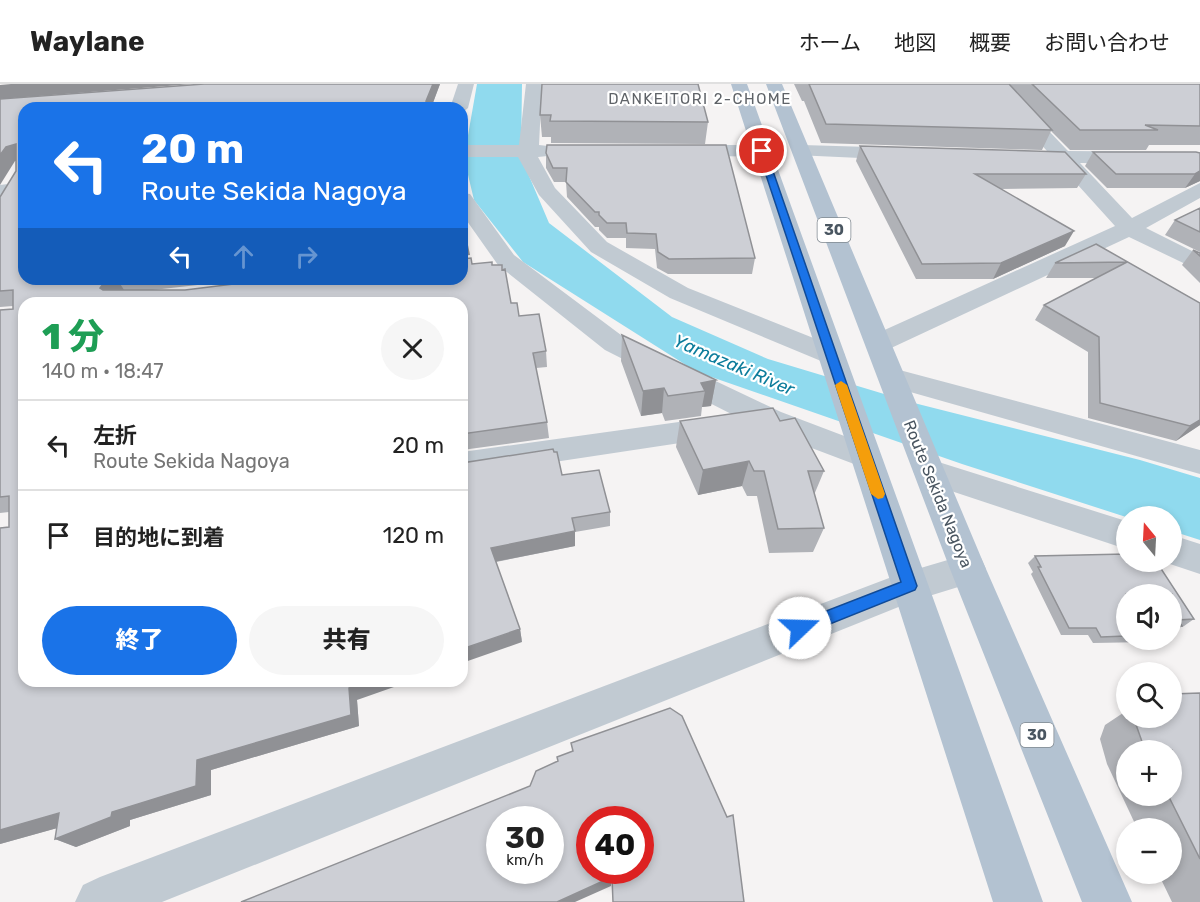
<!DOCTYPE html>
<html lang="ja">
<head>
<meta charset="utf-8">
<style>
	:root { --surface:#fff; --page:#f6f6f6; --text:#222; --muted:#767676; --line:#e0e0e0; --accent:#1a73e8 }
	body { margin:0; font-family:Rubik,"Noto Sans JP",sans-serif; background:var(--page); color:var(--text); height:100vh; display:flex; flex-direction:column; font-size:22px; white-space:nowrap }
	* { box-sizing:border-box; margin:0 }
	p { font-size:20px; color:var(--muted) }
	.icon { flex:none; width:33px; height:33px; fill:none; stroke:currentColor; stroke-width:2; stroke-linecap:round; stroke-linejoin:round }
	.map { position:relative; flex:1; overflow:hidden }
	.drawer { position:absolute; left:18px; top:213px; width:450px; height:390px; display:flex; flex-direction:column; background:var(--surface); border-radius:18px; box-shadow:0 3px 9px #0003 }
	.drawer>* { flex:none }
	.hud { position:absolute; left:18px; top:18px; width:450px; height:183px; border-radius:18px; box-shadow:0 3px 9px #0003; background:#1a73e8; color:#fff; overflow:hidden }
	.needle { width:39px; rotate:342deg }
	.tools { position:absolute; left:1116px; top:422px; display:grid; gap:12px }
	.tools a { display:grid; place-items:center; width:66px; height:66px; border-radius:50%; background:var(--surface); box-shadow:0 3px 9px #0003; font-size:30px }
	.speed { position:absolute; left:486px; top:722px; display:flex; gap:12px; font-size:30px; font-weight:700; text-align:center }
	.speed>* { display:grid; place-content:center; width:78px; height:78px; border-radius:50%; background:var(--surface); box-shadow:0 3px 9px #0003; line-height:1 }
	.speed small { font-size:15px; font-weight:400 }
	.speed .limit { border:9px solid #d22; background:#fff; color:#111 }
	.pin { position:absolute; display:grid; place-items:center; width:51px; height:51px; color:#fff; margin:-26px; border:3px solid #fff; border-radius:50%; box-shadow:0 2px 6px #0007 }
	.me { position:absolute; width:66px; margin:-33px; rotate:69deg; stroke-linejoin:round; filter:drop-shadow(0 0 4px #0008) }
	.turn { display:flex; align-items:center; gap:21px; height:126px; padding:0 24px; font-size:27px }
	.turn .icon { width:78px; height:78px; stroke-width:2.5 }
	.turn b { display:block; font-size:42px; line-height:51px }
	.lanes { display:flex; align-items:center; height:57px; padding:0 24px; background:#0003; justify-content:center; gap:30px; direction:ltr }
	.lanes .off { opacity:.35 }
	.round { display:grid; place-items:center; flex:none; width:63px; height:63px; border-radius:32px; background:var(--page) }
	.headline { display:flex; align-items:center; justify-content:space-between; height:102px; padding:0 24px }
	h1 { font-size:36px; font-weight:800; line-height:45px; color:#1e9e55 }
	.button { display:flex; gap:12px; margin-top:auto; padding:12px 24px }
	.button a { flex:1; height:69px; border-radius:36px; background:var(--accent); color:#fff; font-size:24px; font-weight:800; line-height:69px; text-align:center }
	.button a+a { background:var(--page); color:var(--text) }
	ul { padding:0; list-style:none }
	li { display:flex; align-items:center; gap:18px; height:90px; padding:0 24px; border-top:2px solid var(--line) }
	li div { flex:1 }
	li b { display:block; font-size:22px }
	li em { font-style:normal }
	header { display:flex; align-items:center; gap:36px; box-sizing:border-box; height:84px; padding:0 30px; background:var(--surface); border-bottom:2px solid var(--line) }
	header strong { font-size:28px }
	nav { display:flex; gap:33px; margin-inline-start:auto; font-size:21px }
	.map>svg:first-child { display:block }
	.water { fill:#90daee }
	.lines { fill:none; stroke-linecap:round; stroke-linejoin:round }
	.minor { fill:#c1cad2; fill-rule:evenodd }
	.major { fill:#b3c2d1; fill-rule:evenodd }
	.wall { fill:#b0b2b7; fill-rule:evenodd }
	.shaded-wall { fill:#909195 }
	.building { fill:#cdcfd5; stroke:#909195; stroke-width:1.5; fill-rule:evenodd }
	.route { fill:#1a73e8; stroke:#114b97; stroke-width:1.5 }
	.slow { fill:#f59e0b }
	.labels { text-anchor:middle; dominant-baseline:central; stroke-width:4.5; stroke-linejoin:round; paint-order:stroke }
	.far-neighbourhood-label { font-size:15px; letter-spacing:1.5px; fill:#5f6368; stroke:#fff }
	.shield { fill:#fff; stroke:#808990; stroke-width:1.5 }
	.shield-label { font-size:15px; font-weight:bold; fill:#4a5661 }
	.street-label { font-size:16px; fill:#4a5661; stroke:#fff }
	.water-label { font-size:18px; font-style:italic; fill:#0c7c9b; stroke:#fff }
</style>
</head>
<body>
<header>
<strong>Waylane</strong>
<nav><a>ホーム</a><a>地図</a><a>概要</a><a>お問い合わせ</a></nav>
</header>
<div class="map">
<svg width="1200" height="818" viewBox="0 0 1200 818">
	<rect width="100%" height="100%" fill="#f5f3f3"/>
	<!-- water -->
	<path class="water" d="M477,0H522L521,73L549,139L672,233L768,275L914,319L1140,376L1200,394V456L1172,447V432L1126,433L962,380L697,288L523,178L474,116L464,74Z"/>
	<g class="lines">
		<!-- minor -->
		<path class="minor" d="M458,0H474L468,24L462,29V24H450Z
			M526,0H542L539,61L557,63L560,67L557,71L538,73L555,104L607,158L688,204L841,265L845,271L841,277L831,280L821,277L670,214L591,168L539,111L518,73H462V61H519Z
			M987,0H1004L1068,67L1200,68V80L1080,79L1132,134L1200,99V114L1146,144L1200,171V187L1129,153L889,265L879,268L869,265L865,259L869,253L1115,142L1058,79L1018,77L1015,73L1018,69L1047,67Z
			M683,61H762L769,63L772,67L769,71L762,73L676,71L673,67L676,63Z
			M802,61L904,64L911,66L914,70L911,74L904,76L795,71L792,67L795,63Z
			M24,98V110L0,113V101Z
			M462,109L470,110L514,171L625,254L781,328L876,364L881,372L876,380L865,384L854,380L759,344L605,266L498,181L462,130Z
			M892,284L1200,366V390L882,300L878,293L882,286Z
			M722,332L733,335L737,343L733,351L462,392V368Z
			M929,375L1126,437V465L918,396L913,387L918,378Z
			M1172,451L1200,460V490L1161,477H1172Z
			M968,470L981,474L986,485L981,496L916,516L162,818H75L83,801L100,793L897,491Z"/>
		<!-- major -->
		<path class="major" d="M731,0H747L1043,818H993Z
			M766,0H782L986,485L1132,818H1082L950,485Z"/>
	</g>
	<!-- wall -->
	<path class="wall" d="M204,0H440L431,24L24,195H251L153,206H185L472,180L492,181L511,219L519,232L546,267L547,283L536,284L547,338L549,354L462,366V219H24V597L357,616L359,642L211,686V711L130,736V742L76,763L55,755L57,744L0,760V444L9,443V428L0,429V226L13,225V222L0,223V113L16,87V77H15L0,15Z
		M542,0L708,38L705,60L551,59V53H542L540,31Z
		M794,0H1200V61H1149L1146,66H1070L1051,47L1042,66L821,59L804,17H802Z
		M860,62L1086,90L1077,104L1000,105L1065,162L993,195H916L856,77Z
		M1093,68L1200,69V97L1185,104H1107L1085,82Z
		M546,69L755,174L752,190H668L657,184L655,165L626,164V154H607L599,146V143H595L567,113L566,98H554L546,84Z
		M1200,124V168L1165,151L1175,136Z
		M1096,160L1200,219V341L1176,357L1088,334V268L1035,236L1044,221L1097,194H1046L1055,179Z
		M1193,166L1200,169V199L1182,181Z
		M622,251L716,296L711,322L702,323L701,332L665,337L662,329L641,332L621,277Z
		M680,337H780L824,387L814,411L824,444L813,468L769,469L757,412H747L742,402L698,411L676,363Z
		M462,379L562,391L610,428V442L575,448V462L496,478L520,545L522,558Z
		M1126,470V477H1156L1194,535L1184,542L1181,543L1172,549V510H1126V555H1153L1148,558L1093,559L1088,551H1061L1031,490L1033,488L1028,479L1035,472Z
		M1200,609V818H1172L1158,789H1172V744H1137L1107,680L1100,655L1105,641L1126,627V633H1172ZM1126,666H1172V711H1126Z"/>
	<!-- shaded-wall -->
	<path class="shaded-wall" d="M11,0H193L0,15V1Z
		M433,0H440L431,24H427L426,17Z
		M16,60L24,75L15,77L0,101V71L6,63Z
		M1200,87V97L1185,104L1195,90Z
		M1074,147L1065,162L993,195L1001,179Z
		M467,156L470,171L462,172V157Z
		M111,195H117L126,209L111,219L100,204L106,196Z
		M716,296L711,322L702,323L705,307L701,299Z
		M664,304L662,329L641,332L643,307Z
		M1200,336V341L1176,357L1190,342Z
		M749,377L742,402L698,411L703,386Z
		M575,447V462L494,478L491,464Z
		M520,545L522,558L462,579V565Z
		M370,597H411L357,616L359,642L211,686V711L130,736V742L76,763L55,755L112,728L197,676L349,604Z
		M59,729L79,738L0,760V746Z
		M612,793L611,802L575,818H557Z"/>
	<!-- building -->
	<path class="building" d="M204,0H433L426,17L427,24H24V195H111L106,196L100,204L103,206H185L274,195H462V175L471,174L472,180L492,178V181H502V186L505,185L511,219H517L519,232L539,230L546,267L533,269L547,338L462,350V219H24V597H370L349,604L351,631L197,676L196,702L112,728L111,733L55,755L59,729L0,746V444L9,443V412L0,413V226L13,225V206L0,207V113L16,87V60L6,63L0,71V15Z
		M542,0H698L708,38L550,37L551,31H540Z
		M809,0H1009L1052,46L826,40Z
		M1032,0H1200V42L1145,41L1158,46H1080Z
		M547,61H726L755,174L669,175L658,168L656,150L627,149L626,139H607L599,131V128H595L566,98L567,84H553L546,69Z
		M860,62L1065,68L1086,90H975L1074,147L1001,179L922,180Z
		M1093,68H1196L1200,69V87L1195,90H1116Z
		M1200,124V148L1175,136Z
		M462,139H464L467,156L462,157Z
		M1096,160L1200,219V336L1190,342L1100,319L1099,253L1044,221L1127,178L1055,179Z
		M1193,166L1200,169V172Z
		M622,251L716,296L701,299L705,307L668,312L664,304L643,307Z
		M773,324L780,337L795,334L824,387H808L824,444L778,445L764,387H754L749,377L703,386L680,337Z
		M553,365L554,368H557L562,391L599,386L610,428L572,434L575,447L491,464L520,545L462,565V379Z
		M1126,470V477H1156L1194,535L1178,536L1182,542H1172V510H1126V552L1101,553L1096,544H1069L1038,483H1041L1035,472Z
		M1200,609V775L1168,711H1172V666H1145L1134,635L1135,633H1172V610Z
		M670,624L682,632L727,733L733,731L744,818H613L612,793L557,818H241L530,702L536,687L558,677L557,673L573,667L571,659ZM500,735H550V786H500ZM590,735H640V786H590Z"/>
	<!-- route -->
	<path class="route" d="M762,64L766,67L917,502L915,506L800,552L795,550L792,544L795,539L901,498L758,67Z"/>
	<!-- slow -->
	<path class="slow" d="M841,297L847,301L885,410L883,414L878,415L871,410L835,301Z"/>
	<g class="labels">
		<!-- far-neighbourhood labels -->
		<g class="far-neighbourhood-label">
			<text x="700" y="15">DANKEITORI 2-CHOME</text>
		</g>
		<!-- shield labels -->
		<g class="shield">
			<rect x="817.5" y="134" width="33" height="24" rx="4.5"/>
			<rect x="1020.5" y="639" width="33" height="24" rx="4.5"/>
		</g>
		<g class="shield-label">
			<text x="834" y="146">30</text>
			<text x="1037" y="651">30</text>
		</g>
		<!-- street labels -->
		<g class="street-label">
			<text transform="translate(938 410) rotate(68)">Route Sekida Nagoya</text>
		</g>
		<!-- water labels -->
		<g class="water-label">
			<text transform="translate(734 281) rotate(23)">Yamazaki River</text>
		</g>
	</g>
</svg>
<div class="tools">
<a><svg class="needle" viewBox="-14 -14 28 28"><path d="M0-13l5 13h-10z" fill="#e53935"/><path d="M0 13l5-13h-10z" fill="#767676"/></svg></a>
<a><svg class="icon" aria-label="sound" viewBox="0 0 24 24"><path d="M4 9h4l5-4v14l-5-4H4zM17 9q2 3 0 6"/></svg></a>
<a><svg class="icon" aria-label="search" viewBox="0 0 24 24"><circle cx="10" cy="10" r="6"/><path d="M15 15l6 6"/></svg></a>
<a>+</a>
<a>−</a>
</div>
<div class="speed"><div>30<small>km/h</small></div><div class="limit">40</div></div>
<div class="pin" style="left:762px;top:67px;background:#d93025"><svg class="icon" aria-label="arrive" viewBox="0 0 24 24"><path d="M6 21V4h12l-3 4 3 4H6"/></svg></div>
<svg class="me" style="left:800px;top:544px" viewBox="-20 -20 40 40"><circle r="19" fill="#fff"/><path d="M0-13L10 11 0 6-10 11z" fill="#1a73e8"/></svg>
<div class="hud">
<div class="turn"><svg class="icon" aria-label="left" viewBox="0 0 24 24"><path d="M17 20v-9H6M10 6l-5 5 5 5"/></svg><div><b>20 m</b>Route Sekida Nagoya</div></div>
<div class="lanes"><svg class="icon" aria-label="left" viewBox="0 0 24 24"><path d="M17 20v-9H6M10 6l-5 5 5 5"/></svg><svg class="icon off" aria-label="ahead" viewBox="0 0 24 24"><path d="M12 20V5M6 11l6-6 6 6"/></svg><svg class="icon off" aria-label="right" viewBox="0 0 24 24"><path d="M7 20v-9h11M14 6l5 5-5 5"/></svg></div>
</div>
<section class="drawer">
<div class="headline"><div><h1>1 分</h1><p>140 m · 18:47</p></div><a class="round"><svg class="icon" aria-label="close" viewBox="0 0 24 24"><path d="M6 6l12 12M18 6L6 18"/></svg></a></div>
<ul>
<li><svg class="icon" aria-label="left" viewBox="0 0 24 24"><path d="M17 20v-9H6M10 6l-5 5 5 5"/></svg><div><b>左折</b><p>Route Sekida Nagoya</p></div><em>20 m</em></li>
<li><svg class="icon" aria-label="arrive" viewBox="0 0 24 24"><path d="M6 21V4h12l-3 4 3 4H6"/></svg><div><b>目的地に到着</b></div><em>120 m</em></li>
</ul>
<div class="button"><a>終了</a><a>共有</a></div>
</section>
</div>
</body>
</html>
